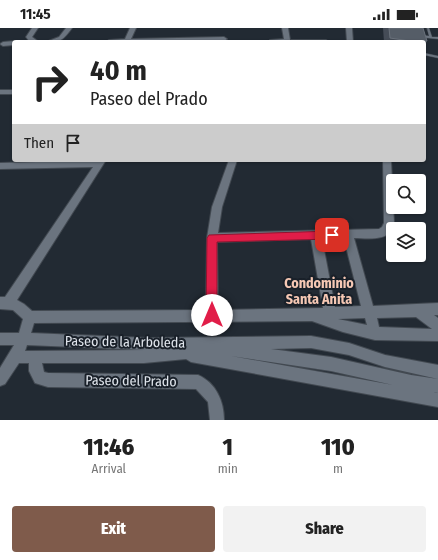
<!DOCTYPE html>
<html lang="en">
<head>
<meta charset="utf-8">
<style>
	:root { --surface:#fff; --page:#f2f2f2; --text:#222; --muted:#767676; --accent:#7f5b4b }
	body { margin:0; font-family:"Fira Sans Condensed",sans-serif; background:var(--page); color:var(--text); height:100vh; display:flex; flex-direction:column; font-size:15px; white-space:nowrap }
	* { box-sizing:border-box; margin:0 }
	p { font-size:13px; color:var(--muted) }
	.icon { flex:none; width:22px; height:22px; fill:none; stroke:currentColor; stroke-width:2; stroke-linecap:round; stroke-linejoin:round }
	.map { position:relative; height:392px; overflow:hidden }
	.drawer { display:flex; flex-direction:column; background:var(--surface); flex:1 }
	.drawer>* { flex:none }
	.hud { position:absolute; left:12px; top:12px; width:414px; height:122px; border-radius:4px; box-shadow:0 1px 3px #0004; background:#fff; color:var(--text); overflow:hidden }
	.tools { position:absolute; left:386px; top:146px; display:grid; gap:8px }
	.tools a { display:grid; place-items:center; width:40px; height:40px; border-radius:4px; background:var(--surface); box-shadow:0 1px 3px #0004; font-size:20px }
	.pin { position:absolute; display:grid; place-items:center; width:34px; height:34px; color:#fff; margin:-17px; border-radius:8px; box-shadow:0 2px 6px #0006 }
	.me { position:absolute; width:44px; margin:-22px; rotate:0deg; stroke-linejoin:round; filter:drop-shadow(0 0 3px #0008) }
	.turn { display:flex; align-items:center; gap:14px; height:84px; padding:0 12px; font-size:18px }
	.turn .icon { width:52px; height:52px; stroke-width:2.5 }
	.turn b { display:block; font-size:28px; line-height:34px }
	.then { display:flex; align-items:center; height:38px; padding:0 12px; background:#0003; gap:8px; font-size:15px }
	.eta { display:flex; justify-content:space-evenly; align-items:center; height:68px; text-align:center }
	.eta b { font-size:24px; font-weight:800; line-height:28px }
	.primary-button { display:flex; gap:8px; margin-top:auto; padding:8px 12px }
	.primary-button a { flex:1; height:46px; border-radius:4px; background:var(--accent); color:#fff; font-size:16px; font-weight:800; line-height:46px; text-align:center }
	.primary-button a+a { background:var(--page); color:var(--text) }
	.status { display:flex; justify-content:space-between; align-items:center; height:28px; padding:0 20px; background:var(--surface); direction:ltr }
	.status svg { height:11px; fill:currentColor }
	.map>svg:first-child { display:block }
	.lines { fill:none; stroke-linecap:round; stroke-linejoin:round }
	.service-casing { stroke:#424951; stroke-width:1 }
	.minor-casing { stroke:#424951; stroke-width:2 }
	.service { fill:#6b747f; fill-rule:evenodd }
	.minor { fill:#6b747f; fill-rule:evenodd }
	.wall { fill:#454c57 }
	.building { fill:#555d67; stroke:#6b727c }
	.route { fill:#e11d48; stroke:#92132f }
	.labels { text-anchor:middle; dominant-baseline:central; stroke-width:4; stroke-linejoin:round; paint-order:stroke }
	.quarter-label { font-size:14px; font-weight:bold; fill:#f6c8b4; stroke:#192029 }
	.near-street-label { font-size:14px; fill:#dfe4eb; stroke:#192029 }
</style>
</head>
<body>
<div class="status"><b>11:45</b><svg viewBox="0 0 49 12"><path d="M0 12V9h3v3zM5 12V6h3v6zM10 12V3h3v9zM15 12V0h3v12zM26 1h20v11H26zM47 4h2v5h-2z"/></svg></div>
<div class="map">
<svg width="438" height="392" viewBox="0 0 438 392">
	<rect width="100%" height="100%" fill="#222a33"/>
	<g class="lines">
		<defs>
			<path id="service" d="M427,0H429L432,9H438V11L418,9V8L419,7L429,8Z
				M424,25L438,28V30L424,27Z"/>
			<path id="minor" d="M32,0H38L32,9L39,14H30L26,9Z
				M66,0H72C63,12 61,14 46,14L59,9Z
				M130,0H136L131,11L224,9L227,11L224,13L209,14H106L109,12L125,11Z
				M282,0H288L290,12H326L329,14H270V12L284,11Z
				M346,0H352L353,14H347Z
				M14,13L16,14H14V17L3,18L0,16L3,14Z
				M0,62H14V66H0Z
				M106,132L17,272L24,276L32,283L206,282L207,210L212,179L229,132H237L222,179L218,205L379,201L382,199L384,195L383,132H391L394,195C393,198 392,202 390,204C383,213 364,210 354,210L373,278L438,275V287H434L438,290V313L375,312L343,304L312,293L34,295L31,305L149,310L311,308L349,315L385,327L438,337V351L385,339L349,327L311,320L271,321L331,329L411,347L438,351V365L429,363L438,365V379L191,334L186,331L144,335H42L44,344L48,345L198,347C216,355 224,373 224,392H210L208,374L196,361L48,359L35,355L29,343V335H19L5,356L0,358V340L14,317H0V305H19L23,291L13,282L0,281V269H5L93,139L0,141V135ZM311,211L323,280L218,282L217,214ZM322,211H344L361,278L335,279ZM416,289L432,301L379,299L377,290ZM365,290L367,297L338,291ZM27,317L147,322L25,323ZM231,328L331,343L393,357Z"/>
		</defs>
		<!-- service casing -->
		<use href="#service" class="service-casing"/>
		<!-- minor casing -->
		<use href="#minor" class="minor-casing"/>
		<!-- service -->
		<use href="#service" class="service"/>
		<!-- minor -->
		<use href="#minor" class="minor"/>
	</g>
	<!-- wall -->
	<path class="wall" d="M383,0H423L427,13L424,19V14H384Z"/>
	<!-- building -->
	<path class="building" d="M389,0H423L427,13H421V14H416L390,10Z"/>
	<!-- route -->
	<path class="route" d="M332,203L335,205L336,207L335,210L332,211L217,214V287L215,291L212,292L208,291L206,287L207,210L209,207Z"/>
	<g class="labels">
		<!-- quarter labels -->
		<g class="quarter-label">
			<text x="319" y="255">Condominio<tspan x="319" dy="16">Santa Anita</tspan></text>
		</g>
		<!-- near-street labels -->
		<g class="near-street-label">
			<text transform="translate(125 314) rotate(1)">Paseo de la Arboleda</text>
			<text transform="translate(131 353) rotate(1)">Paseo del Prado</text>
		</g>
	</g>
</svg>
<div class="tools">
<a><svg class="icon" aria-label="search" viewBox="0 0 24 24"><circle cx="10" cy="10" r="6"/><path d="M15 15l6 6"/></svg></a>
<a><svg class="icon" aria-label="layers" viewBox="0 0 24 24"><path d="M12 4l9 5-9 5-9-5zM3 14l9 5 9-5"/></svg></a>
</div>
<div class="pin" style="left:332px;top:207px;background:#d93025"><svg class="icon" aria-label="arrive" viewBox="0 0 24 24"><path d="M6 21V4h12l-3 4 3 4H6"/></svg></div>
<svg class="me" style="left:212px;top:287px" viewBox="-20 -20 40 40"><circle r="19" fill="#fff"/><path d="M0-13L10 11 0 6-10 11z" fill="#e11d48"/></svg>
<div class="hud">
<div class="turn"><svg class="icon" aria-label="right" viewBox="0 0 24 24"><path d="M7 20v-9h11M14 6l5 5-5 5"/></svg><div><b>40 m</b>Paseo del Prado</div></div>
<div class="then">Then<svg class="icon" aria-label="arrive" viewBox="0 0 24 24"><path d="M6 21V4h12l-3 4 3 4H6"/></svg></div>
</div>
</div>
<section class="drawer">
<div class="eta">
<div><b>11:46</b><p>Arrival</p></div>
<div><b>1</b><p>min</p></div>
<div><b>110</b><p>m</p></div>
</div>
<div class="primary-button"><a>Exit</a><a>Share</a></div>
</section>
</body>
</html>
